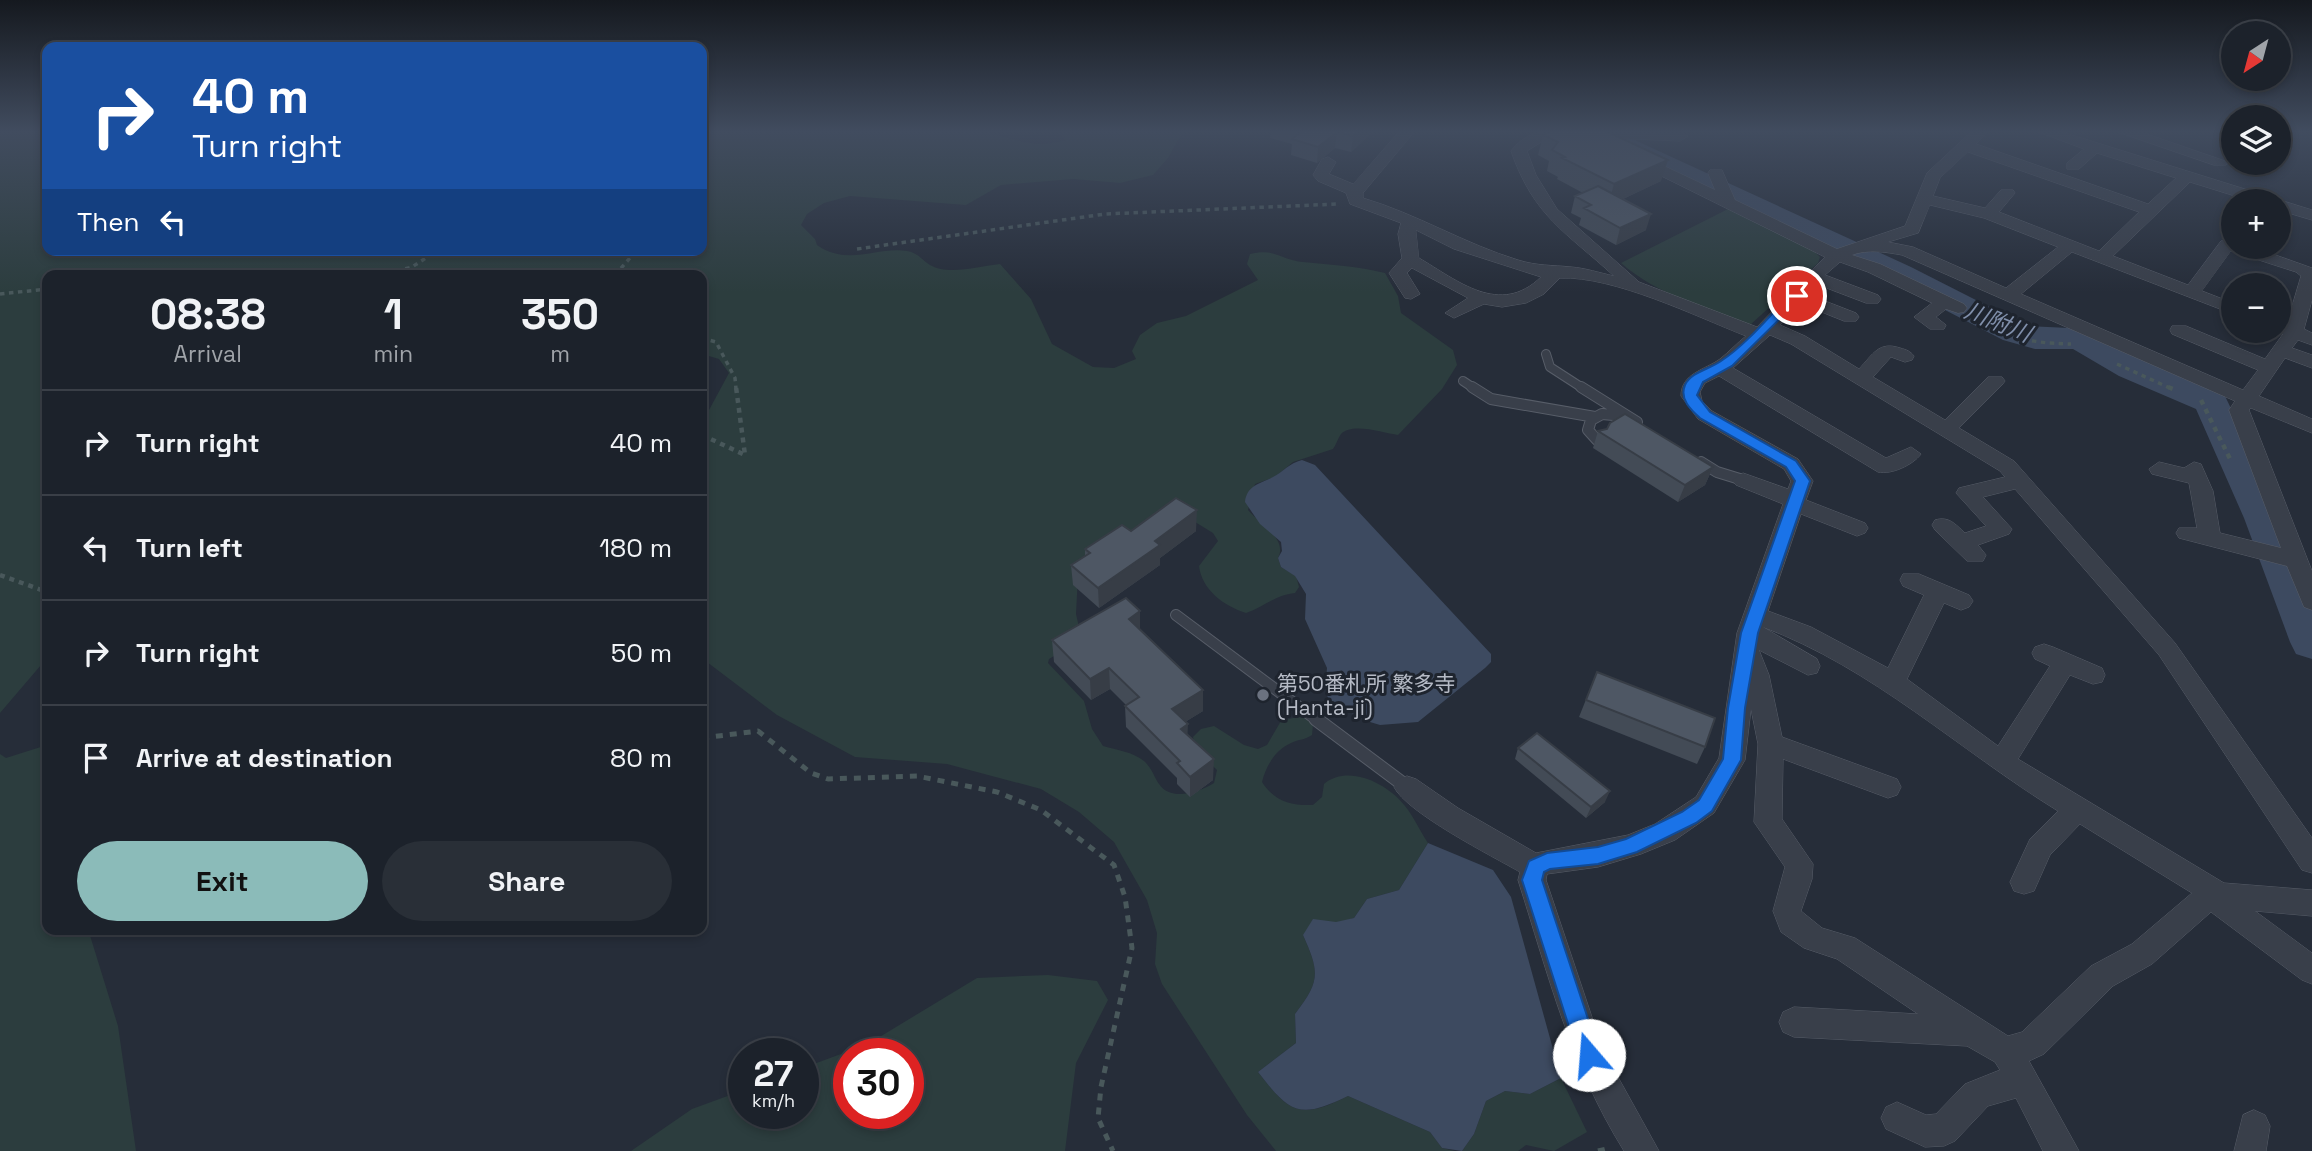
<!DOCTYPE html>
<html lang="en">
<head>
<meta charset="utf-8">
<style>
	:root { --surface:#1c222b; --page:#292f37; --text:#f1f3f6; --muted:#a0a4a9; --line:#3a3f47; --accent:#8bbbb9 }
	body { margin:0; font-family:"Space Grotesk","Noto Sans JP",sans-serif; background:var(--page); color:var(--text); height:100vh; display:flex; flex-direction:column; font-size:26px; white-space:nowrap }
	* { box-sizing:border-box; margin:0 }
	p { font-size:23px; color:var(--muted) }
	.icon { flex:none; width:38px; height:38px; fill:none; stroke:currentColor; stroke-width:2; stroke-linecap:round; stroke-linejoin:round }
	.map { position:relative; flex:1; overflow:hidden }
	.sheet { position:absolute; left:42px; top:270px; width:665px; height:665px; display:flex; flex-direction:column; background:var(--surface); border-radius:14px; box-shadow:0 4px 10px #0003,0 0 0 2px var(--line) }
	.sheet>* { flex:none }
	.hud { position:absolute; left:42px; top:42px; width:665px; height:214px; border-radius:14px; box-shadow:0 4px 10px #0003,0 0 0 2px var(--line); background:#1a4fa0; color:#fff; overflow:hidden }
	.needle { width:46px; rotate:216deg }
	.tools { position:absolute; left:2221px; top:21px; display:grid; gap:14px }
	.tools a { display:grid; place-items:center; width:70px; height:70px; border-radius:50%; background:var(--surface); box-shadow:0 4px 10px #0003,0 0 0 2px var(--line); font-size:35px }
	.speed { position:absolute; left:728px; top:1038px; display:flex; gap:14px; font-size:35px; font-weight:700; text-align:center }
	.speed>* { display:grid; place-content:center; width:91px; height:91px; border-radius:50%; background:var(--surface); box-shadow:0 4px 10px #0003,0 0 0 2px var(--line); line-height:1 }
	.speed small { font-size:18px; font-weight:400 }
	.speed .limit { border:10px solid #d22; background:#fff; color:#111 }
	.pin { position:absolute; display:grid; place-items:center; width:60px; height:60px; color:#fff; margin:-30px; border:4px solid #fff; border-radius:50%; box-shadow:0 2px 7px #0007 }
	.me { position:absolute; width:77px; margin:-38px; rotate:342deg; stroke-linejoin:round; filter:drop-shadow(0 0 5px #0008) }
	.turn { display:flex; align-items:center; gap:24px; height:147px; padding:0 35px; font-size:32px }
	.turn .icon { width:91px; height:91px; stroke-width:2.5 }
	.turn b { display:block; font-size:49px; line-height:60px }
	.then { display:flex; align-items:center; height:66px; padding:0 35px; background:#0003; gap:14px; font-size:26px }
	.eta { display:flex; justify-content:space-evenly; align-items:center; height:119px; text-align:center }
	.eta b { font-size:42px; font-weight:800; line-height:49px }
	.primary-button { display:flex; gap:14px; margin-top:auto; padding:14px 35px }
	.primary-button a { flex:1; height:80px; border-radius:42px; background:var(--accent); color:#111; font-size:28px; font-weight:800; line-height:80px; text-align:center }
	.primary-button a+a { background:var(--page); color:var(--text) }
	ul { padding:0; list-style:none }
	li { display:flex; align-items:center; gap:21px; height:105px; padding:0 35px; border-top:2px solid var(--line) }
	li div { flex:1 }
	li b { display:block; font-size:26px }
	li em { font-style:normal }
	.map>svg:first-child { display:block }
	.green { fill:#2c3d3e; fill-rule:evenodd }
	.water { fill:#3d4a60 }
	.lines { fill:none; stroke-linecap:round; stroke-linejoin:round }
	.river { fill:#3d4a60; fill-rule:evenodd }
	.service-far2-casing { stroke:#575d68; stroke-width:10 }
	.service-far1-casing { stroke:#575d68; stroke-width:12 }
	.service-casing { stroke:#575d68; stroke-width:15 }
	.minor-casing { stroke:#575d68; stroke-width:1 }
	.path-far2 { stroke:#49585b; stroke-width:3.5; stroke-dasharray:4.5 4.5; stroke-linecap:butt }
	.path-far1 { stroke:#49585b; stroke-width:4.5; stroke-dasharray:5 5; stroke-linecap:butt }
	.path { stroke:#49585b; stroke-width:5; stroke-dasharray:7 7; stroke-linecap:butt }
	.service-far2 { stroke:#393f4a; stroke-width:8 }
	.service-far1 { stroke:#393f4a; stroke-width:10 }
	.service { stroke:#393f4a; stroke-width:13 }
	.minor { fill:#393f4a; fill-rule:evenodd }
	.wall { fill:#434b56 }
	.shaded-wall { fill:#373d46 }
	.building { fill:#4e5764; stroke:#373d46; stroke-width:2 }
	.route { fill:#1a73e8; stroke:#114b97; stroke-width:2 }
	.worship-dot { fill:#6b7280; stroke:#1e242e; stroke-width:2.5 }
	.labels { text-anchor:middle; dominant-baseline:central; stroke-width:6; stroke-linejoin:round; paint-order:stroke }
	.poi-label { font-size:21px; fill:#b5bac5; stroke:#1e242e; text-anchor:start }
	.water-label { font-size:23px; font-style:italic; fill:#808faa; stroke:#1e242e }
</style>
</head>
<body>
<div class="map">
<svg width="2312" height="1151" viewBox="0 0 2312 1151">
	<rect width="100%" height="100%" fill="#262d39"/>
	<!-- green -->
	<path class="green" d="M0,131H47V250H702V131H986C1014,140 1036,149 1066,140L1057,131H1191L1182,133L1168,158L1153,175L1120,183L1073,179L1001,185L966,205L850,196L824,203L807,214L801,225L815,239L817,245C848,267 877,246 907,251C918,253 921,259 930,265C949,276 979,266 1000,264L1031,299L1052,344L1093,367L1114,368L1136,359L1132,351L1140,335L1157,323L1186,316L1258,280L1247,264L1250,254C1276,248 1280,260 1303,262C1332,265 1357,266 1385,273L1398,296L1401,313L1453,350L1457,365L1442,389L1398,435C1384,433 1352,422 1341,434C1338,438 1336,445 1333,449L1293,462L1275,477L1255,484L1248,510C1260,524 1288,539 1278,558L1281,567L1296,576L1299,587L1295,593C1275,595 1264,607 1246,613C1224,606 1202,590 1199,566L1218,541L1213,533L1182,514L1078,575L1076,614L1081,636L1079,641L1049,659L1048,663L1084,701L1092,729L1103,746C1117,750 1133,752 1144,761C1152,768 1154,777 1159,784C1171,802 1200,792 1214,783L1217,770L1196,750L1193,737L1201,729L1214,726L1244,745L1258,749L1267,745L1281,721L1301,716L1313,724L1312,735C1305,740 1299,739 1291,743C1275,750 1266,766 1262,782C1274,801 1291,806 1313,805L1322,797L1324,784C1348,764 1387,783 1405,806C1414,817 1420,831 1428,843L1399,890L1367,899L1354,918L1303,935C1320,973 1320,981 1295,1014L1296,1043L1258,1072C1289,1112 1299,1121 1348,1096L1430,1132L1442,1148L1455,1151H1276L1247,1115L1162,984L1155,964L1157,933L1147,900L1114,842L1079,812L1041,789L947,764L855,757L777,715L703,659L702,423L729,373L719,359L702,354V275H47V658L0,713Z
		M1728,209L1814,251L1820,257L1818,263L1750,325C1706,307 1657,295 1621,263Z
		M47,745V929H88L118,1026L136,1151H0V754L6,758Z
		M1048,975L1097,981L1108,1000L1076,1063L1065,1151H631L692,1109L744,1090V1113H803V1068L868,1044L977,978ZM849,1054H908V1113H849Z
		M1561,1078L1587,1132L1554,1151L1526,1145L1518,1151H1462L1474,1134L1486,1101L1505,1091L1530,1094Z"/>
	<!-- water -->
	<path class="water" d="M1302,460L1315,465L1491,654V662L1485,668L1418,722L1380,725L1370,722L1330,702L1325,691L1327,668L1305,619L1306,594L1295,576L1281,567L1278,558L1282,551L1281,542L1260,524L1245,502C1247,485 1260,484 1273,477C1283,472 1289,463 1302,460Z
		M1428,843L1493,870L1511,897L1561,1078L1530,1094L1505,1091L1486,1101L1474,1134L1462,1151L1442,1148L1430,1132L1348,1096C1299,1120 1290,1113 1258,1072L1296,1043L1295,1014C1320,981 1320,973 1303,935L1313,919L1336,922L1354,918L1367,899L1399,890Z"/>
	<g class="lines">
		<!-- river -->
		<path class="river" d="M1578,131H1615L1911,267L2027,326L2069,328L2097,335L2143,360L2224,394L2284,518L2312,587V659L2296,654L2290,642L2244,518L2196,409L2119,376L2073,349H2035L2003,340L1889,281L1582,137Z"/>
		<defs>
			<path id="service-far2" d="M1546,354L1550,367L1584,389
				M1463,381L1475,389"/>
			<path id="service-far1" d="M1472,387L1491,399L1595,417
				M1581,387L1637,422
				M1597,440L1588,430L1591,420L1602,414L1625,416
				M1701,462L1717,472L1743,480
				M1176,615L1318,721"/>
			<path id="service" d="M1316,719L1407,787"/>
			<path id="minor" d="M1400,131H1415L1363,193V198C1417,214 1465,244 1518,260C1537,266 1552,265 1571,267C1585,268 1600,273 1614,276C1566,232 1534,217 1511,151C1524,134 1539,131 1559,131L1527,151L1536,175L1557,209L1639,282L1757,327L1825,257L1633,162V156H1643L1715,190L1708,173L1710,170H1722L1735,200L1837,249L1905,226L1927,173L1972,131H1988L1976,144L2148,204L2176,178L2097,153L2079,169H2067V163L2084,149L2036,131H2059L2312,210V220L2278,210V201H2251L2190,182L2113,256L2188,285L2221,241H2233V247H2253L2312,268V300L2304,329L2312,333V345L2298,340L2292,348L2312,355V368L2285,358L2259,396L2312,419V433L2251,408L2249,410L2312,571V610L2304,607L2287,566L2179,538L2176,533L2179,528H2197L2189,483L2152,474L2149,469L2159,462L2184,468L2194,462L2201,464L2213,491L2220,533L2281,548L2229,410L2235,401L1902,255C1885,252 1868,249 1852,255L1880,264L1964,304L1967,308L1964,312L1958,313L1946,309L1936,317L1946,325L1944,329H1930L1914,317L1932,303L1868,272L1840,262L1825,275L1878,295L1881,299L1878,303H1866L1816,284L1807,294L1856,313L1859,317L1856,321H1844L1799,303L1780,325L1805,336L1859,369C1873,354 1879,341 1900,348C1907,350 1910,351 1914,356L1912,360L1905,362L1891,357L1873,377L1945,420L1988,377H2002L2005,381L2002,385L1959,428L2014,461L2175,643L2312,838V873L2302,870L2159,655L2015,489L1983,497L2012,529L2009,534L1978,545L1986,555L1983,561H1967L1935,530L1932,525L1935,520C1949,516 1955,524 1965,533L1986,526L1956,493L1959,488L2005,477L2000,471L1791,344L1770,335L1733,368L1886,458L1911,447L1921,454C1913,465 1891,475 1878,472L1719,376L1705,383L1700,392L1702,401L1712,411L1798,459L1813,481L1806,500L1865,523L1868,528L1865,533L1857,536L1801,514L1768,611L1811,627L1888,668L1924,595L1903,586L1900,580L1903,574H1919L1969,595L1973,601L1969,607L1961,610L1944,603L1907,679L1998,746L2050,666L2035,659L2032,653L2035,647L2044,644L2053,647L2102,668L2105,675L2102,682L2093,684L2070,675L2018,759L2224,883L2312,890V916L2255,911L2312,953V984L2302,980L2211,912L2152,964L2113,986L2044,1054L2029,1061L2079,1151H2043L2016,1098L1988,1106L1955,1141L1944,1146L1925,1147L1886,1129L1881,1118L1886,1107L1897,1102L1926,1115L1936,1114L1965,1084L2000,1070L1995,1062L1967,1046L1794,1037L1783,1032L1779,1022L1783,1012L1794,1007L1918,1014L1837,959L1804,948L1781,932L1773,911L1785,867L1754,822L1758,744L1751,709L1745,760L1714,813L1675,840L1641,854L1598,867L1547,874L1546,880L1603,1050L1659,1151H1624C1570,1064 1549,977 1518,880L1520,872C1492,856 1407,813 1394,787L1398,779L1407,776L1416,779L1458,808L1536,853L1628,835L1655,824L1696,797L1719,758L1737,633L1783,504L1736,485L1732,480L1743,473L1788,489L1791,481L1784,469L1698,419L1681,396C1681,373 1705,370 1720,359C1729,352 1737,343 1746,336C1695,316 1614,276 1560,278L1544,294L1526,303L1502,307L1484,304L1454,318L1445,313L1468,298L1412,268L1407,273L1420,294L1411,299L1405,298L1389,273L1402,258L1398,234L1401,223L1350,204L1346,193L1318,181L1313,175L1322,159L1328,157L1336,162L1329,174L1353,184ZM1968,152L2139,212L2099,251L1999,212L2015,193L2013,190H2001L1985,208L1933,196L1940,178ZM1930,205L1984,218L2058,247L2006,288L1913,247L1888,242L1918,233ZM1416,230L1454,249L1541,277C1500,317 1458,281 1419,258ZM2231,251L2296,272L2301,276L2287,323L2278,321V331H2274L2283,334L2265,359L2186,326H2172L2170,330L2172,334L2258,370L2243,390L2021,294L2072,252L2233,314V303L2202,291ZM1763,627C1873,668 1959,750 2058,811L2030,839L2010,882L2014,891L2024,894L2034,891L2050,855L2080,824L2192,893L2132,944L2091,966L2022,1032L2008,1036L1855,938L1822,928L1801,911L1812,879L1813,864L1782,819L1783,759L1888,798L1897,795L1901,787L1897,779L1782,737L1769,675L1759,650L1808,675L1817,673L1820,666L1817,659Z
				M1601,131H1680L1688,136L1680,141L1611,138L1600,143H1590V137Z
				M2115,131H2138L2228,162L2226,165H2214Z
				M2254,1110L2265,1115L2270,1126L2266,1151H2234L2243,1115Z"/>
		</defs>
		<!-- service-far2 casing -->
		<use href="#service-far2" class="service-far2-casing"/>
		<!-- service-far1 casing -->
		<use href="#service-far1" class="service-far1-casing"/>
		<!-- service casing -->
		<use href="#service" class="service-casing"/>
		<!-- minor casing -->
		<use href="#minor" class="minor-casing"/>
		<!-- path-far2 -->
		<path class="path-far2" d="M857,249L1105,214L1338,204
			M379,275L412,267L438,250
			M615,275L637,250
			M0,294L47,289
			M1974,317C2013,338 2026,343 2071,344
			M702,338L716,342L735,378L736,389
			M2117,364L2172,389"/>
		<!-- path-far1 -->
		<path class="path-far1" d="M2168,387L2173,389
			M2201,400L2231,461
			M702,435L745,455L736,387
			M0,575L47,592"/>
		<!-- path -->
		<path class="path" d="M702,738L758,731L811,773L828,779L917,776L997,792L1041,810L1114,865L1125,897L1132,948L1101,1087L1098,1118L1113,1151
			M1598,1151L1610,1148"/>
		<!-- service-far2 -->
		<use href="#service-far2" class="service-far2"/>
		<!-- service-far1 -->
		<use href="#service-far1" class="service-far1"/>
		<!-- service -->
		<use href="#service" class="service"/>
		<!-- minor -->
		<use href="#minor" class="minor"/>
	</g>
	<!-- wall -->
	<path class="wall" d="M1271,131H1374L1351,152L1335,148L1317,163L1291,155L1292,144L1270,138Z
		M1543,135L1661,181L1623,199L1646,230L1616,245L1579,225L1581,218L1571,213L1575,196L1583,193L1557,179L1558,177L1547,171L1549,161L1538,155Z
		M1598,431L1713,467L1705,485L1678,502L1593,448Z
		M1131,531H1196L1160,558V565L1099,608L1073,585L1071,565L1085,556V549Z
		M1140,611V630L1203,711L1185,722L1187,734L1213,780L1190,797L1177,784V778L1126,727L1125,706L1126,705L1110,689L1091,700L1054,662L1052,640Z
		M1597,672L1705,747L1697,764L1579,717Z
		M1518,748L1605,802L1586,818L1515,759Z"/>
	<!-- shaded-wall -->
	<path class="shaded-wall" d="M1359,131H1374L1351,152L1353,136Z
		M1337,132L1335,148L1317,163L1318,147Z
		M1668,160L1661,181L1608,206L1614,184Z
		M1651,214L1646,230L1616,245L1620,228Z
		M1713,467L1705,485L1678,502L1685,485Z
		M1197,510L1196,531L1160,558V565L1099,608L1098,588L1155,541Z
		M1140,611V632L1129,619Z
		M1109,668L1110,689L1091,700L1090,679Z
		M1203,690V711L1172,730V709Z
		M1188,724L1187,745L1181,729Z
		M1214,759L1213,780L1190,797V777Z
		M1610,791L1605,802L1586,818L1591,807Z"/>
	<!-- building -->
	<path class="building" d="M1302,131H1359L1353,136L1337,132L1318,147L1292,139Z
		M1551,131H1606L1668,160L1614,184L1562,158L1565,157L1552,150L1558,142L1543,135Z
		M1598,186L1651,214L1620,228L1584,208L1591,205L1575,196Z
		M1625,414L1713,467L1685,485L1598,431L1607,429L1610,423Z
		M1176,498L1197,510L1155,541L1160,545L1098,588L1071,565L1090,553L1085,549L1122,525L1131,531Z
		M1126,598L1140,611L1129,619L1203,690L1172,709L1188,724L1181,729L1214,759L1190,777L1177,763L1180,761L1125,706L1139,697L1109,668L1090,679L1052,640Z
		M1597,672L1715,718L1705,747L1586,700Z
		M1537,733L1610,791L1591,807L1518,748Z"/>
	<!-- sky -->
	<linearGradient id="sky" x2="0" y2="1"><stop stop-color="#15191f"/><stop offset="0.45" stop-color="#414c5f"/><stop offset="1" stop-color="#414c5f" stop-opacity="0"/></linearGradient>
	<rect width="2312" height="292" fill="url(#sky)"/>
	<!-- route -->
	<path class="route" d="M1792,293L1803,296L1732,366L1703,382L1697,395L1710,412L1796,461L1810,481L1758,633L1745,708L1741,760L1712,811L1696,823L1637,852L1598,864L1550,869L1544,872L1542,880L1600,1055L1596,1063L1589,1066L1581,1063L1578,1055L1522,880L1529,861L1547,853L1598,847L1626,839L1682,812L1699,800L1723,759L1728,708L1741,633L1795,481L1786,467L1700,418C1691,410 1679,399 1685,385C1691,372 1710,369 1721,361C1747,344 1770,315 1792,293Z"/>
	<!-- markers -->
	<circle class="worship-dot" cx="1263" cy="695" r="7"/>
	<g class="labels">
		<!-- poi labels -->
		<g class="poi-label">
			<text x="1277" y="683">第50番札所 繁多寺<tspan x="1277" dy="24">(Hanta-ji)</tspan></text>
		</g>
		<!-- water labels -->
		<g class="water-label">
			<text transform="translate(1998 322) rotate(22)">川附川</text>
		</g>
	</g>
</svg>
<div class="tools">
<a><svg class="needle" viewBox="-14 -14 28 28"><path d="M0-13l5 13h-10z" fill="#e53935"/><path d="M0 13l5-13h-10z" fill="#a0a4a9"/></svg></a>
<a><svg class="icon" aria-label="layers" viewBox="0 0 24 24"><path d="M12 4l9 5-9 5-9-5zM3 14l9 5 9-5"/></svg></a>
<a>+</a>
<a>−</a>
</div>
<div class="speed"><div>27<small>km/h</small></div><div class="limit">30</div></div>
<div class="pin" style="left:1797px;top:296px;background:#d93025"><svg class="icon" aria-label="arrive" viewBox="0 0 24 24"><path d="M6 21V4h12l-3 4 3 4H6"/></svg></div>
<svg class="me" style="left:1589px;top:1055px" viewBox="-20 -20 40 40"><circle r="19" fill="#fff"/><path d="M0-13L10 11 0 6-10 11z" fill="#1a73e8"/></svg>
<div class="hud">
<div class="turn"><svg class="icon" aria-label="right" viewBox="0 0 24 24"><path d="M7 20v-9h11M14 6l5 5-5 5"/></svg><div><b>40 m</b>Turn right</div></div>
<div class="then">Then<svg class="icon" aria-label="left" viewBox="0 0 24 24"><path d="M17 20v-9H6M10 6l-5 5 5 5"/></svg></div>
</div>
<section class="sheet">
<div class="eta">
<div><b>08:38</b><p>Arrival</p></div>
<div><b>1</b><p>min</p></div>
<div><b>350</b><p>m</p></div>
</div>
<ul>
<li><svg class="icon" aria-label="right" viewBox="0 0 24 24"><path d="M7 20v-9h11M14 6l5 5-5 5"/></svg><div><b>Turn right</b></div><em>40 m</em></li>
<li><svg class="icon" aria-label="left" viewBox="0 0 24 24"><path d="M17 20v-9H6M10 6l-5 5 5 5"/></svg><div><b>Turn left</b></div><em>180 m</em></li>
<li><svg class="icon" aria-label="right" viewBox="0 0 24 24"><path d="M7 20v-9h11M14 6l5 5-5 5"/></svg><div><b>Turn right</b></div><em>50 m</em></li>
<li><svg class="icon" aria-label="arrive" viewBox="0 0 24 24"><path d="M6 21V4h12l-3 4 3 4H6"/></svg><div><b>Arrive at destination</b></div><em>80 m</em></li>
</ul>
<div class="primary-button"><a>Exit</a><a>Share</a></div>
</section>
</div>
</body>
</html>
